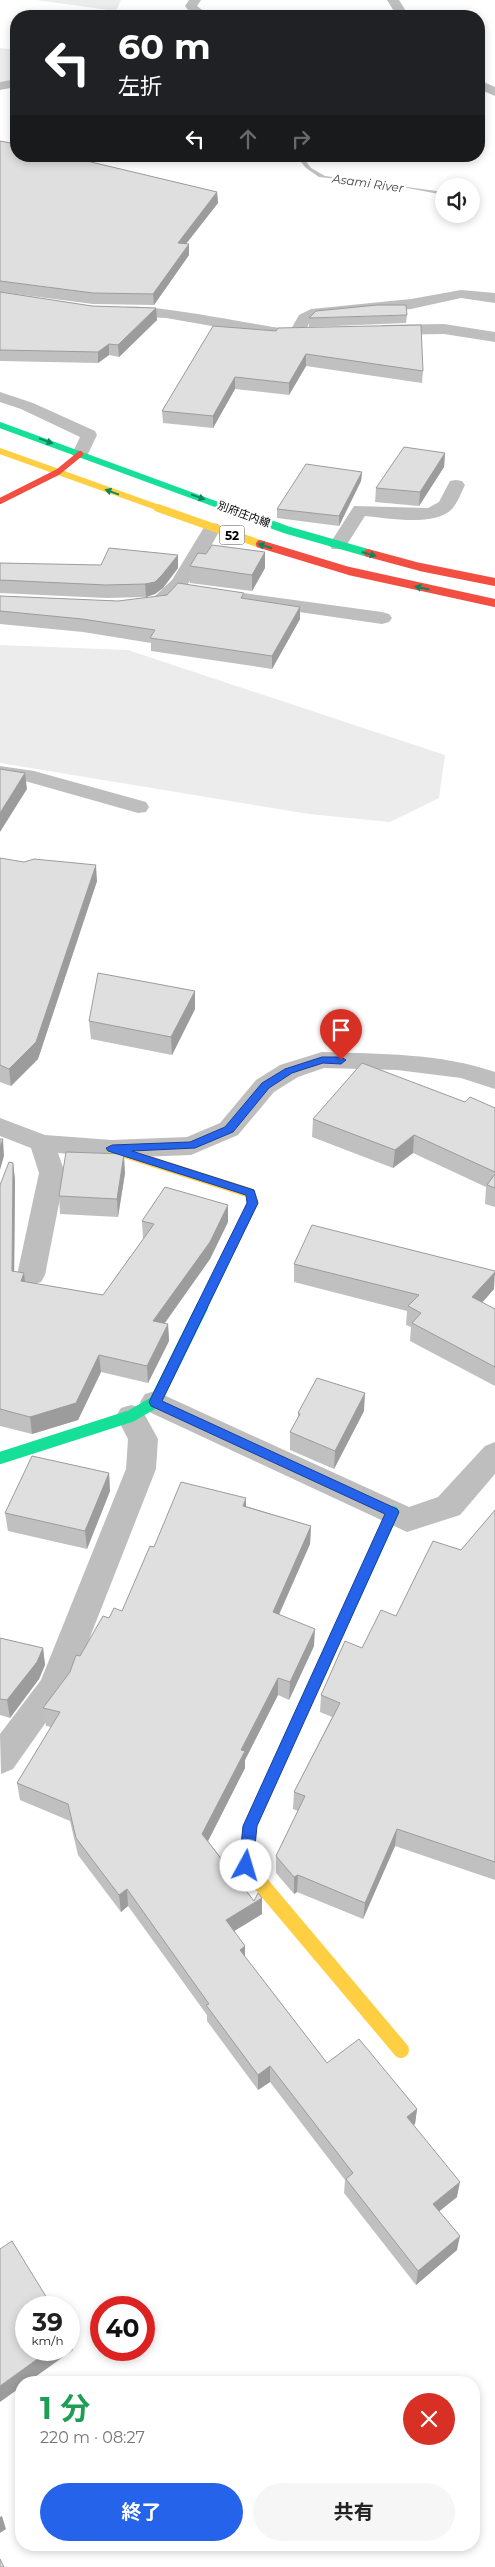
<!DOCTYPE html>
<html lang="ja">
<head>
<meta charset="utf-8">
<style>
	:root { --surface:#fff; --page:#f6f6f6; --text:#222; --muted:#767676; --accent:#2563eb }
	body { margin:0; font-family:Montserrat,"Noto Sans JP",sans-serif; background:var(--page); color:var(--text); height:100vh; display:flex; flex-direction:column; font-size:19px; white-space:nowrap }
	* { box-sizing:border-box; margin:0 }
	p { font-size:16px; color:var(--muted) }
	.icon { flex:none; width:28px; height:28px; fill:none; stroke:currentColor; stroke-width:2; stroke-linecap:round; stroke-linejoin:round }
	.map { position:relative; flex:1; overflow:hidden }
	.drawer { position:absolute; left:15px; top:2376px; width:465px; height:175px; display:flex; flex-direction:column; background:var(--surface); border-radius:20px; box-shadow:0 2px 8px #0003 }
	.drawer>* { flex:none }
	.hud { position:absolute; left:10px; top:10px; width:475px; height:152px; border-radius:20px; box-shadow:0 2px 8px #0003; background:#202124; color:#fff; overflow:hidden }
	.tools { position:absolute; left:435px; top:178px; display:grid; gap:10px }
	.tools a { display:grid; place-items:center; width:45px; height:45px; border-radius:50%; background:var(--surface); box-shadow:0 2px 8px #0003; font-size:25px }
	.speed { position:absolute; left:15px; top:2296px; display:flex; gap:10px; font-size:25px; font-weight:700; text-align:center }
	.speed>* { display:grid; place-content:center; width:65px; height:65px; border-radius:50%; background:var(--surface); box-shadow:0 2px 8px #0003; line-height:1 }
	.speed small { font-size:12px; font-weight:400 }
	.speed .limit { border:8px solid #d22; background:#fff; color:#111 }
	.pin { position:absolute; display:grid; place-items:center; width:42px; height:42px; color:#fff; margin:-51px -21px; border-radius:50% 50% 50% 0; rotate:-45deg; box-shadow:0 0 5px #0007 }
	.pin .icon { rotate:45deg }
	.me { position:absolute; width:55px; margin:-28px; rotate:6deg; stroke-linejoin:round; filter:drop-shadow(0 0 4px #0008) }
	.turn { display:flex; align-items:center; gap:18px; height:105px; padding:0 25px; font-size:22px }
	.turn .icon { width:65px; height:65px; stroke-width:2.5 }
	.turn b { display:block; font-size:35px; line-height:42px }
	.lanes { display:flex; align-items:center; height:48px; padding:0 25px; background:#0003; justify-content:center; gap:25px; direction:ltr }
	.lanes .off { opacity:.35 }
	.round { display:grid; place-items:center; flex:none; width:52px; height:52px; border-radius:26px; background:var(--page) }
	.headline { display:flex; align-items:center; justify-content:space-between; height:85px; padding:0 25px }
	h1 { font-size:30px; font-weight:700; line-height:38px; color:#1e9e55 }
	.primary-button { display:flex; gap:10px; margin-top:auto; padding:10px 25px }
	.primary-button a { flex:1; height:58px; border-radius:30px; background:var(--accent); color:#fff; font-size:20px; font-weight:700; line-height:58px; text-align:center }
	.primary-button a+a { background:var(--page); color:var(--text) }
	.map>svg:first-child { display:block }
	.green { fill:#ececec }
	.water { fill:#bfbfbf }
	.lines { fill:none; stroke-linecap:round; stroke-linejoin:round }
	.street { fill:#bebebe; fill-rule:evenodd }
	.fast-far3 { stroke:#16e098; stroke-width:6 }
	.fast-far2 { stroke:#16e098; stroke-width:8 }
	.fast-far1 { stroke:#16e098; stroke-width:10 }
	.fast { stroke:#16e098; stroke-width:12 }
	.slow-far4 { stroke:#ffcf43; stroke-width:6 }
	.slow-far3 { stroke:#ffcf43; stroke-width:8 }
	.slow-far2 { stroke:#ffcf43; stroke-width:10 }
	.slow-far1 { stroke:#ffcf43; stroke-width:12 }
	.slow { stroke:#ffcf43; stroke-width:16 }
	.jam-far1 { stroke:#f24e42; stroke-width:6 }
	.jam { stroke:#f24e42; stroke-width:8 }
	.wall { fill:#c0c0c0 }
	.shaded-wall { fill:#9c9c9c }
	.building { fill:#dfdfdf; stroke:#9c9c9c }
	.oneway { fill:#0d865b }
	.route { fill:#2563eb; stroke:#184099 }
	.labels { text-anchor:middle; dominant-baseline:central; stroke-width:5; stroke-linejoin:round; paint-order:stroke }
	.far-street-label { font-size:11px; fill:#000; stroke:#fff }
	.far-water-label { font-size:12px; font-style:italic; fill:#444; stroke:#fff }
	.shield { fill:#fff; stroke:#4c4c4c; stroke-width:1 }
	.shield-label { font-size:12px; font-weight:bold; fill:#000 }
</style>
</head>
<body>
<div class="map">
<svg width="495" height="2567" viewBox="0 0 495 2567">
	<rect width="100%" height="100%" fill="#fff"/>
	<!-- green -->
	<path class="green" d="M36,0H121L116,11Z
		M0,48L16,50V81L0,84Z
		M0,645L128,650L445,755L439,798L390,822L309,814L0,763Z"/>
	<!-- water -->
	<path class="water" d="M296,156H302L311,168L325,176L444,192V195L392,185L319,177L306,168Z"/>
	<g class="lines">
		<!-- street -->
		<path class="street" d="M189,0H201L197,6L210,16C198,16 192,16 185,6Z
			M387,0H399L409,16H397Z
			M16,79V87L0,90V82Z
			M479,80L495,87V96L479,89Z
			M461,290L495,293V303L461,298L411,309L315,318L310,321L306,330L311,334L303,339L280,338L166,318L120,316L112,311C124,295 264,328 291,329L299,315L311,309L411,299Z
			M444,324L495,332V342L444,334L383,335L375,330L383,325Z
			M0,392L33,403L95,431L97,435L86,458H74L72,454L80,437L21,409L0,402Z
			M456,480L462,481L465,485C461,493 458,502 452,509C435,527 387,518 365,516L344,549H332L329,545L354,506L428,508L439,502L450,481Z
			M212,523L218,524L221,528C209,549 187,594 167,606C160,610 150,609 143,607L141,603L143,599L154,597L172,580L206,524Z
			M229,591L382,612L389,614L392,618L389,622L382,624L222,601L220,597L222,593Z
			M0,766L34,771L146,802L149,807L146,812L138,813L25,781L0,778Z
			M322,1052C380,1054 440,1053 495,1072V1089L461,1078L397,1070L324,1068L298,1077L274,1092L238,1135L191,1155L112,1158L58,1153L65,1173L45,1275L41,1282L31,1285L21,1282L17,1275L39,1173L31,1148L0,1136V1118L45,1135L112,1140L187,1137L220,1123L256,1080L280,1065Z
			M155,1391L409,1507L438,1497L485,1446L495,1442V1474L460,1515L407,1532L145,1410L140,1402L145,1394Z
			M131,1405L141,1408L158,1439L156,1469L70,1688L13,1769L1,1774L0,1734L41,1680L126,1469L128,1439L116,1416L121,1408Z"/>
		<!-- fast-far3 -->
		<path class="fast-far3" d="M0,425L229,509"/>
		<!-- fast-far2 -->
		<path class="fast-far2" d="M226,508L287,530L368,553"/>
		<!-- fast-far1 -->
		<path class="fast-far1" d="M201,1309L206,1299"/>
		<!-- fast -->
		<path class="fast" d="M0,1458L131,1416L155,1402L202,1307
			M293,1731L393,1512"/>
		<!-- slow-far4 -->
		<path class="slow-far4" d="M0,451L162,509"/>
		<!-- slow-far3 -->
		<path class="slow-far3" d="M158,508L260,544"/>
		<!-- slow-far2 -->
		<path class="slow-far2" d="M112,1149L250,1193L253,1203L206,1299"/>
		<!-- slow-far1 -->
		<path class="slow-far1" d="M246,1867L250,1826L293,1731"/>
		<!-- slow -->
		<path class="slow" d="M246,1866L401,2050"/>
		<!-- jam-far1 -->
		<path class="jam-far1" d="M0,501L58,472L80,454"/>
		<!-- jam -->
		<path class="jam" d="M260,544L349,571L495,603
			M368,553L420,567L495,582"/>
	</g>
	<!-- wall -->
	<path class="wall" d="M0,141L217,192L218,203L186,244L189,255L154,305L93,304L0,292Z
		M0,292L92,306L156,308L157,320L119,357L109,355L98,363L0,361Z
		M407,315L406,323L309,327V318Z
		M213,326L423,371L422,383L306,366L289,395L235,389L213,428L163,423L162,411Z
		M445,453L444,467L419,506L375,502L376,488Z
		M362,472L361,481L339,526L277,518V509Z
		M265,552V568L252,591L190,583V566L206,554Z
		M0,563L178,568L163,588L155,594L146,597L106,598L0,593Z
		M0,596L118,601L244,599L300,619L272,669L151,651V643L83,632L0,624Z
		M0,858L97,881L38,1059L11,1086L0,1082Z
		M195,991V1009L172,1055L91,1039L89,1021Z
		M465,1102L495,1108V1207L485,1204L486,1187L413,1153L393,1168L312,1137L313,1119Z
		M13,1163L15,1180L14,1271L25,1282L103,1295L144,1238H143L142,1221L228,1222L210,1259L165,1323L168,1324L169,1341L148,1383L101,1372L78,1420L32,1434L0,1426V1185Z
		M125,1173L118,1217L60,1214L59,1196Z
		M294,1264L494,1289L482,1303L495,1309V1386L410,1341L411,1327L406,1325L407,1311L294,1282Z
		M364,1411L334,1469L290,1450V1432L298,1418V1413Z
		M109,1473L110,1491L87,1549L8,1531L5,1513Z
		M246,1506L311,1526L310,1544L279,1615L314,1646L289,1700L278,1695L245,1760V1768L208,1841L254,1901L262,1898V1914L234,1931L245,1957L327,2063L417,2109L415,2124L413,2125L457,2197L439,2211L457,2250L416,2285L344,2193L345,2180L270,2082L258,2090L207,2021V2015L128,1906L121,1912L78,1855L70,1821L20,1800L17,1783L51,1727L46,1726L43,1708L80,1656L109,1618L122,1611L154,1547Z
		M495,1510V1880L395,1846L363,1919L297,1892L294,1894L276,1873V1856L298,1811L293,1809L294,1792L332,1717L320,1712L321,1695L362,1648L396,1616L461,1550Z
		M0,1638L43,1648L45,1665L39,1679L10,1718L0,1715Z"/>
	<!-- shaded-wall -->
	<path class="shaded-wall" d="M217,192L218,203L178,254V243Z
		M189,244V255L154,305L153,294Z
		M156,308L157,320L119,357L118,345Z
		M109,344V355L98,363V352Z
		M306,354V366L289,395V383Z
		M235,377V389L213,428V416Z
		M445,453L444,467L419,506L420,492Z
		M362,472L361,481L339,526V516Z
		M265,552V568L252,591V575Z
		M178,555V568L163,588L155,594L146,597L145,584Z
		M300,607V619L272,669V656Z
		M25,773L27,789L0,832V813Z
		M96,865L97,881L38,1059L11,1086L9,1069Z
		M195,991V1009L172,1055L171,1037Z
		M414,1135L413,1153L393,1168L395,1150Z
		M3,1139L4,1156L0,1170V1147Z
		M124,1154L125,1173L118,1217L117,1199Z
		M13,1163L15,1180L14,1288L12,1271Z
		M228,1205V1222L210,1259L154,1338L153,1321Z
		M495,1272L494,1289L470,1316L472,1297Z
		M24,1273L26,1290L21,1281Z
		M168,1324L169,1341L148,1383L147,1366Z
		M99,1355L101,1372L78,1420L32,1434L30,1417Z
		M365,1393L364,1411L334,1469L335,1451Z
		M109,1473L110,1491L87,1549L85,1531Z
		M246,1498V1516L243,1506Z
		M311,1526L310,1544L272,1630L273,1612Z
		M315,1629L314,1646L289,1700L290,1682Z
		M43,1648L45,1665L39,1679L10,1718L7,1700Z
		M278,1678V1695L245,1760V1768L203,1851L202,1834L241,1750Z
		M397,1829L395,1846L363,1919L365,1903Z
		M298,1875L297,1892L294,1894V1877Z
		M127,1889L128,1906L121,1912L119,1895Z
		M262,1898V1914L226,1936V1920Z
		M245,1946V1962L240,1950Z
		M270,2066V2082L258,2090V2075Z
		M417,2109L415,2124L405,2131L407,2117Z
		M460,2182L457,2197L431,2218L433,2204Z
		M460,2236L457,2250L416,2285L418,2271Z
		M69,2336H70L73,2350L28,2382H21V2387L0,2402V2386L50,2350H69Z
		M2,2516L6,2529L0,2533V2517Z"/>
	<!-- building -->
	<path class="building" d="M0,141L16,144V156H66L217,192L178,243L189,244L153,294L93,293L0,281Z
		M0,292L92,306L156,308L118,345L109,344L98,352L0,350Z
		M377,305H406L407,315L309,318L316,311Z
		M421,325L423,371L306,354L289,383L235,377L213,416L162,411L213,326L276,331L278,328Z
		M404,447L445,453L420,492L376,488Z
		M306,464L362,472L339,516L277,509Z
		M212,545L265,552L252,575L190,566L198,553L206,554Z
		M109,548L178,555L162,575L155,582L145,584L106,585L0,580V563L101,565Z
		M178,583L244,593L241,598L300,607L272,656L150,638L155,630L82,619L0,611V596L118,601L167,595Z
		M0,769L25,773L0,813Z
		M0,858L24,862L34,859L96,865L36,1042L9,1069L0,1065Z
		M98,973L195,991L171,1037L89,1021Z
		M362,1063L465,1102L470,1097L495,1108V1172L414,1135L395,1150L313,1119Z
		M0,1139H3L0,1147Z
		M66,1152L124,1154L117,1199L59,1196Z
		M9,1162L13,1163L12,1271L24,1273L21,1281L103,1295L154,1224L142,1221L165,1187L228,1205L210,1242L153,1321L168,1324L147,1366L99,1355L76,1403L30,1417L0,1409V1185Z
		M495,1174V1188L487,1185Z
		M312,1225L495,1271V1272L472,1297L495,1309V1367L412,1323L421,1313L408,1306L419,1295L294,1264Z
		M317,1378L365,1393L335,1451L290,1432L300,1414L298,1413Z
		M32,1456L109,1473L85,1531L5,1513Z
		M181,1482L246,1498L243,1506L311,1526L273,1612L315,1629L290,1682L278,1678L241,1750L245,1751L202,1834L254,1901L258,1893L262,1898L226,1920L245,1946L240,1950L327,2063L359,2039L417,2109L407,2117L460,2182L433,2204L460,2236L418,2271L346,2179L353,2173L270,2066L258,2075L206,2005L209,2004L127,1889L119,1895L76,1838L68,1804L17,1783L60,1712L43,1708L70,1672L76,1655L80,1656L103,1616L109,1618L114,1608L122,1611L150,1546L154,1547Z
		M495,1510V1862L397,1829L365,1903L298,1875L294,1877L276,1856L305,1796L294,1792L340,1703L321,1695L345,1641L362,1648L381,1610L396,1616L433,1541L461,1550Z
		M0,1638L43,1648L37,1662L7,1700L0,1699Z
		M12,2241L53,2308H26V2350H50L0,2386V2249Z
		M0,2559L4,2567H0Z"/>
	<!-- one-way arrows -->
	<defs><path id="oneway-solid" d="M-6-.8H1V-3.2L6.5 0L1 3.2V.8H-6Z" transform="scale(1.25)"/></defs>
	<g class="oneway">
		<use href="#oneway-solid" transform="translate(46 441) rotate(20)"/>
		<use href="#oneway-solid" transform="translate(112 492) rotate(-160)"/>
		<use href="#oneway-solid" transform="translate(198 497) rotate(20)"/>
		<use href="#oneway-solid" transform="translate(265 546) rotate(-162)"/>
		<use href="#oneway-solid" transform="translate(369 554) rotate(16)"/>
		<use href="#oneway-solid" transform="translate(422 588) rotate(-168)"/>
	</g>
	<!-- route -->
	<path class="route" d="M322,1057H341L346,1060L341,1064L323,1063L292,1073L269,1088L233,1132L195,1148L132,1151L254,1190L258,1203L162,1401L397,1509L399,1512L257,1826L253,1866L251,1871L246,1873L241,1871L239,1866L243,1826L385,1514L151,1406L149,1402L247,1203L246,1195L108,1151L106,1148L112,1145L190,1142L225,1127L262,1083L285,1069Z"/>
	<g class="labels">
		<!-- far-street labels -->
		<g class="far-street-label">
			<text transform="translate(244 514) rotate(20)">別府庄内線</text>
		</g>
		<!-- far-water labels -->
		<g class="far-water-label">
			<text transform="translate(368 183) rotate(8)">Asami River</text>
		</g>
		<!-- shield labels -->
		<rect class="shield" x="219.5" y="525.5" width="25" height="19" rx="4"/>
		<g class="shield-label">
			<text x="232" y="535">52</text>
		</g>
	</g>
</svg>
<div class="tools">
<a><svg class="icon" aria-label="sound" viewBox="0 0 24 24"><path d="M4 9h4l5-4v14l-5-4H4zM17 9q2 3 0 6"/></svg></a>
</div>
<div class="speed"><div>39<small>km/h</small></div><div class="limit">40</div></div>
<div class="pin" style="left:341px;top:1060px;background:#d93025"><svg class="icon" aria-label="arrive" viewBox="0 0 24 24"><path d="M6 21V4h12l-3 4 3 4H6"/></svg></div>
<svg class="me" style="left:246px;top:1866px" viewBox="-20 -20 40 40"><circle r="19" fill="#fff"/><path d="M0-13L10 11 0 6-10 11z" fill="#2563eb"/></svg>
<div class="hud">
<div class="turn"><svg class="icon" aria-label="left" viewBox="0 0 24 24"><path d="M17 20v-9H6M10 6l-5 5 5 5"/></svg><div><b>60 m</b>左折</div></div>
<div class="lanes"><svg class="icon" aria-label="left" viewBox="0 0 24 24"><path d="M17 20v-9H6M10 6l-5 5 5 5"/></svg><svg class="icon off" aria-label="ahead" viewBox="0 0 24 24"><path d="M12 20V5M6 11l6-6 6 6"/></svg><svg class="icon off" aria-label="right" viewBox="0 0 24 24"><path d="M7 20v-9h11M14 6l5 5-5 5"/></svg></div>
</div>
<section class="drawer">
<div class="headline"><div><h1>1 分</h1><p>220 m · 08:27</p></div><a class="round" style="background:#d93025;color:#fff"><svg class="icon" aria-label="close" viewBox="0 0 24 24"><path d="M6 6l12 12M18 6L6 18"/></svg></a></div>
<div class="primary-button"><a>終了</a><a>共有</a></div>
</section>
</div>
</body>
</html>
